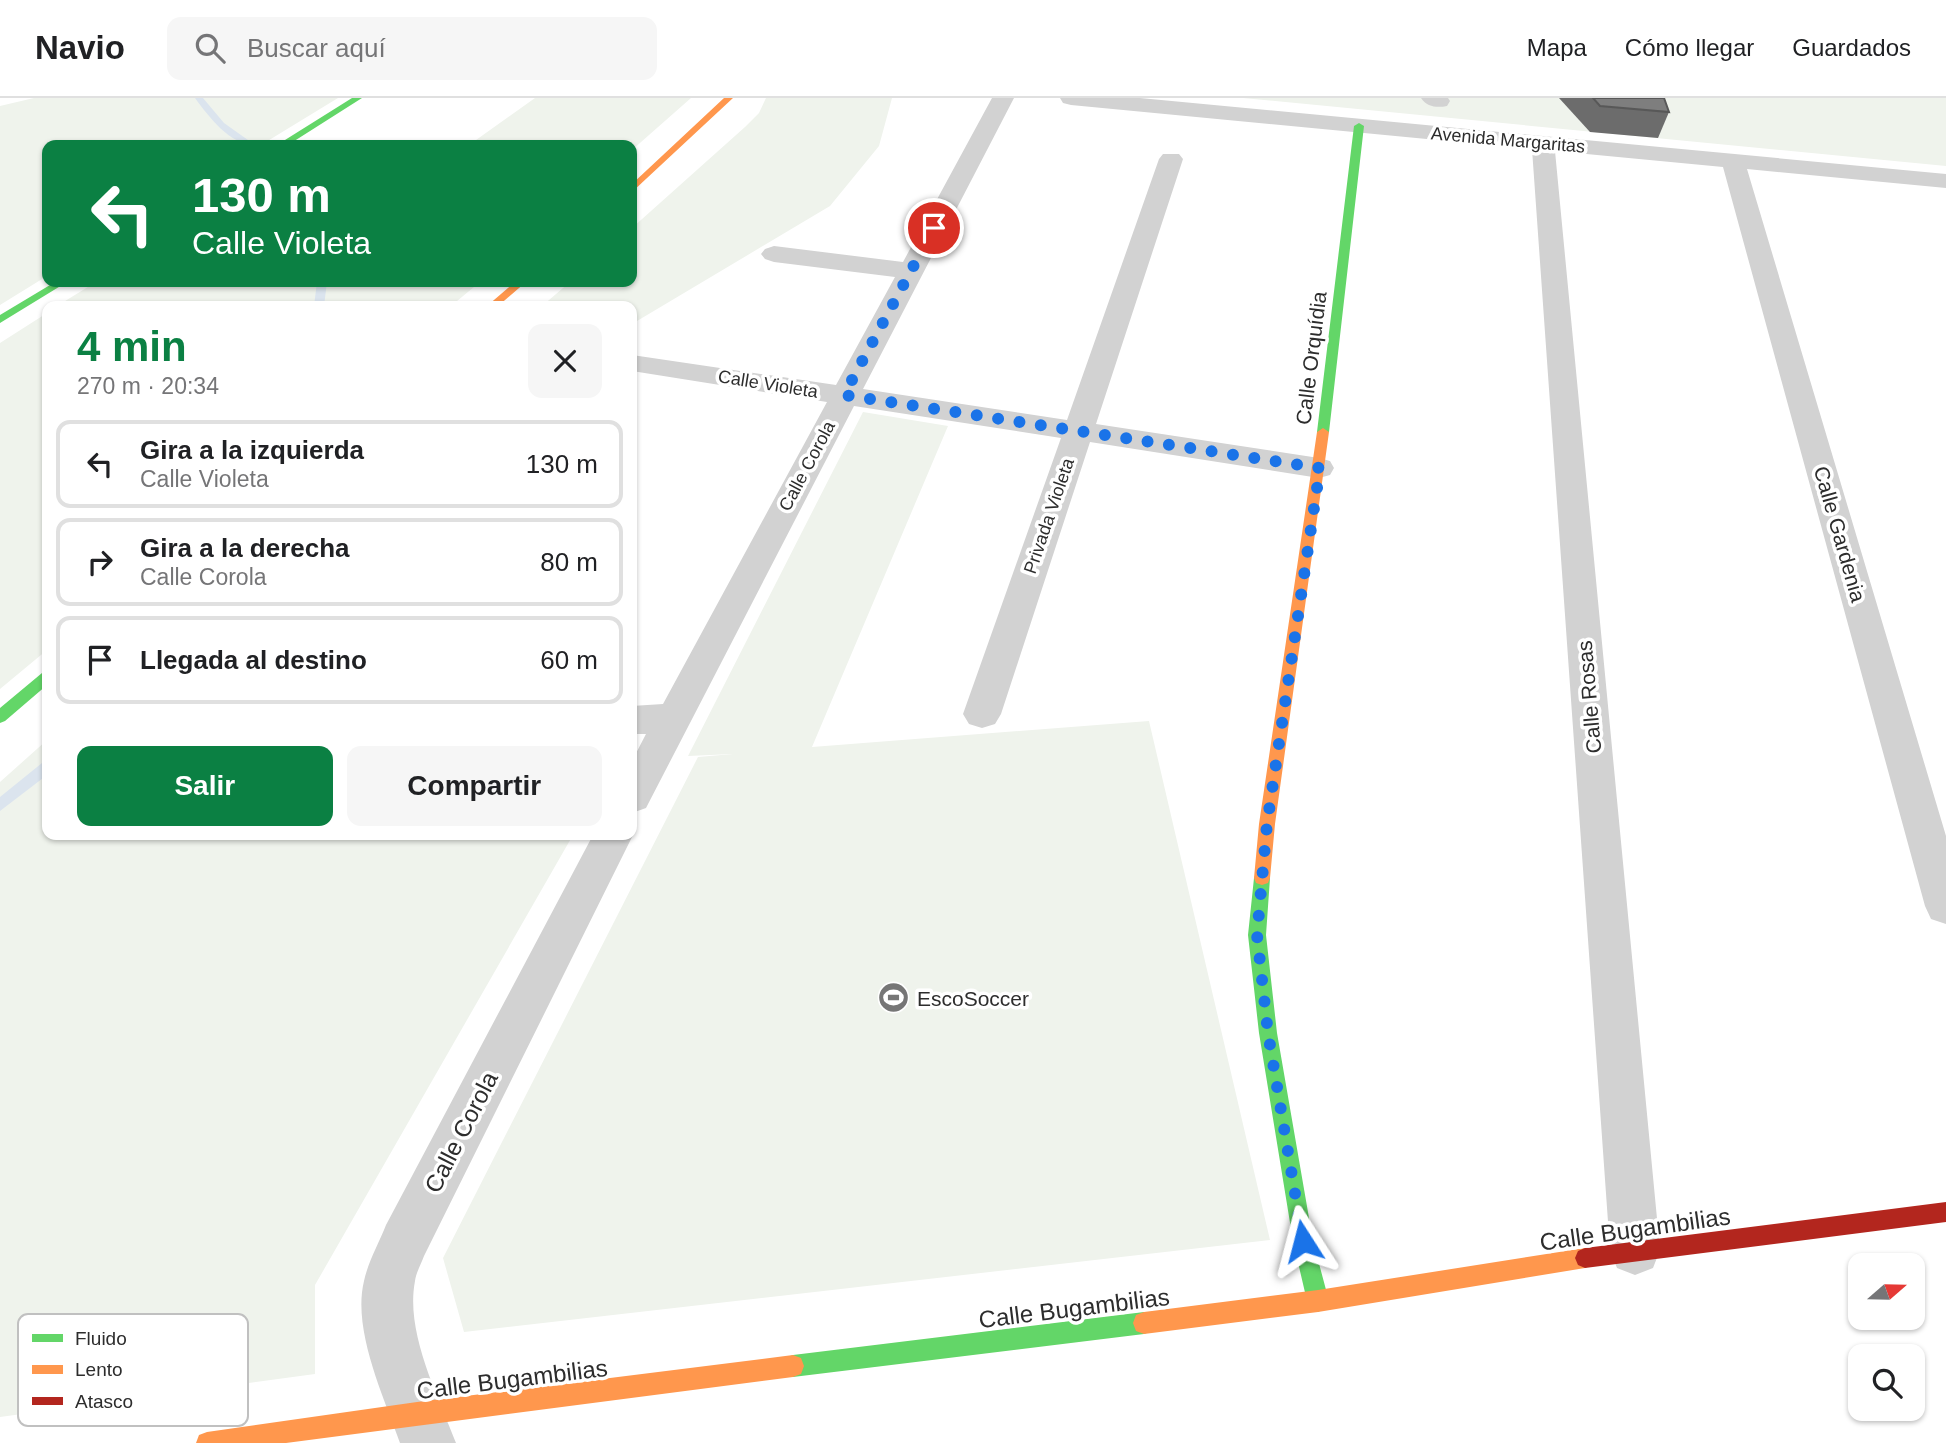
<!DOCTYPE html>
<html lang="es">
<head>
<meta charset="utf-8">
<style>
	:root { --surface:#fff; --page:#f6f6f6; --text:#202124; --muted:#757577; --line:#e0e0e0; --accent:#0b8043 }
	body { margin:0; font-family:Helvetica,sans-serif; background:var(--page); color:var(--text); height:100vh; display:flex; flex-direction:column; font-size:26px; white-space:nowrap }
	* { box-sizing:border-box; margin:0 }
	p { font-size:23px; color:var(--muted) }
	.icon { flex:none; width:38px; height:38px; fill:none; stroke:currentColor; stroke-width:2; stroke-linecap:round; stroke-linejoin:round }
	.map { position:relative; flex:1; overflow:hidden }
	.drawer { position:absolute; left:42px; top:203px; width:595px; height:539px; display:flex; flex-direction:column; background:var(--surface); border-radius:14px; box-shadow:0 2px 5px #0004 }
	.drawer>* { flex:none }
	.top-card { position:absolute; left:42px; top:42px; width:595px; height:147px; border-radius:14px; box-shadow:0 2px 5px #0004; background:#0b8043; color:#fff; overflow:hidden }
	.needle { width:46px; rotate:70deg }
	.controls { position:absolute; left:1848px; top:1155px; display:grid; gap:14px }
	.controls a { display:grid; place-items:center; width:77px; height:77px; border-radius:14px; background:var(--surface); box-shadow:0 2px 5px #0004; font-size:35px }
	.pin { position:absolute; display:grid; place-items:center; width:60px; height:60px; color:#fff; margin:-30px; border:4px solid #fff; border-radius:50%; box-shadow:0 2px 7px #0007 }
	.me { position:absolute; width:77px; margin:-38px; rotate:351deg; stroke-linejoin:round; filter:drop-shadow(0 0 5px #0008) }
	.turn { display:flex; align-items:center; gap:24px; height:147px; padding:0 35px; font-size:32px }
	.turn .icon { width:91px; height:91px; stroke-width:2.5 }
	.turn b { display:block; font-size:49px; line-height:60px }
	.round { display:grid; place-items:center; flex:none; width:74px; height:74px; border-radius:14px; background:var(--page) }
	.summary { display:flex; align-items:center; justify-content:space-between; height:119px; padding:0 35px }
	h1 { font-size:42px; font-weight:800; line-height:52px; color:var(--accent) }
	.cta { display:flex; gap:14px; margin-top:auto; padding:14px 35px }
	.cta a { flex:1; height:80px; border-radius:14px; background:var(--accent); color:#fff; font-size:28px; font-weight:800; line-height:80px; text-align:center }
	.cta a+a { background:var(--page); color:var(--text) }
	ul { padding:0; list-style:none }
	li { display:flex; align-items:center; gap:21px; height:88px; margin:0 14px 10px; padding:0 21px; border:4px solid var(--line); border-radius:14px }
	li div { flex:1 }
	li b { display:block; font-size:26px }
	li em { font-style:normal }
	header { display:flex; align-items:center; gap:42px; box-sizing:border-box; height:98px; padding:0 35px; background:var(--surface); border-bottom:2px solid var(--line) }
	header strong { font-size:33px }
	nav { display:flex; gap:38px; margin-inline-start:auto; font-size:24px }
	.search { width:490px; height:63px; background:var(--page); display:flex; align-items:center; gap:18px; box-sizing:border-box; padding:0 24px; border-radius:14px; color:var(--muted); font-size:26px }
	.map>svg:first-child { display:block }
	.green { fill:#eff3ec }
	.lines { fill:none; stroke-linecap:round; stroke-linejoin:round }
	.stream { fill:#dbe4ee; fill-rule:evenodd }
	.street { fill:#d2d2d2; fill-rule:evenodd }
	.fast { fill:#63d668; fill-rule:evenodd }
	.slow { fill:#ff974d; fill-rule:evenodd }
	.jam { fill:#b3261e; fill-rule:evenodd }
	.wall { fill:#6c6c6c }
	.building { fill:#7e7e7e; stroke:#585858; stroke-width:2 }
	.route { stroke:#1a73e8; stroke-width:12; stroke-dasharray:0 21.6 }
	.labels { text-anchor:middle; dominant-baseline:central; stroke-width:7; stroke-linejoin:round; paint-order:stroke }
	.far-street-label { font-size:18px; fill:#2d2d2d; stroke:#fff }
	.street-label { font-size:21px; fill:#2d2d2d; stroke:#fff }
	.poi-label { font-size:21px; fill:#2d2d2d; stroke:#fff; text-anchor:start }
	.near-street-label { font-size:24px; fill:#2d2d2d; stroke:#fff }
	.key { fill:#fff; stroke:#c0c0c0; stroke-width:2 }
	.key-label { font-size:19px; fill:#2d2d2d }
</style>
</head>
<body>
<header>
<strong>Navio</strong>
<div class="search"><svg class="icon" aria-label="search" viewBox="0 0 24 24"><circle cx="10" cy="10" r="6"/><path d="M15 15l6 6"/></svg>Buscar aquí</div>
<nav><a>Mapa</a><a>Cómo llegar</a><a>Guardados</a></nav>
</header>
<div class="map">
<svg width="1946" height="1345" viewBox="0 0 1946 1345">
	<rect width="100%" height="100%" fill="#fff"/>
	<!-- green -->
	<path class="green" d="M34,0H338L261,47H47V178L0,207V8Z
		M535,0H691L632,52V47H469Z
		M766,0H892L879,48L830,108L632,226V208H542L570,184H632V130L745,29L759,15Z
		M1243,0H1946V68Z
		M96,184H480L451,208H57Z
		M47,215V552L0,591V245Z
		M863,314L948,328L812,649L1149,623L1270,1142L464,1234L443,1160L698,659L733,656L688,658Z
		M47,642V737H573L315,1187V1276L0,1319V684Z"/>
	<g class="lines">
		<!-- stream -->
		<path class="stream" d="M195,0H203L224,25L255,47C230,47 209,19 195,0Z
			M317,184H327L324,208H314Z
			M47,664V677L0,713V699L42,665Z"/>
		<!-- street -->
		<path class="street" d="M992,0H1014L863,291L1067,322L1159,61L1163,56H1179L1183,61L1096,326L1319,360L1330,363L1334,370L1330,377L1319,380L1090,344L1001,616L995,626L982,630L969,626L963,616L1061,340L854,308L646,710L632,715V663L646,636H632V608L663,606L827,304L632,273V257L836,287L895,179L774,164L765,161L761,156L765,151L774,148L903,164Z
			M1060,0H1140L1946,76V90L1747,71L1946,738V826L1931,821L1925,808L1723,69L1555,53L1660,1152L1653,1170L1635,1177L1617,1170L1610,1152L1532,51L1071,7L1063,5Z
			M1421,0H1448L1450,3L1447,8C1437,10 1427,9 1421,0Z
			M632,734L633,737L424,1158C421,1166 416,1175 415,1183C405,1234 438,1298 456,1345H400C384,1299 352,1232 364,1183C368,1164 379,1145 386,1127L593,737H632Z"/>
		<!-- fast -->
		<path class="fast" d="M352,0H362L288,47H277Z
			M1359,25L1364,28L1329,334L1323,338L1317,334L1354,28Z
			M55,184H67L0,225V217Z
			M47,574V587L5,623L0,625V610L42,575Z
			M1262,773L1268,775L1270,780L1266,837L1277,935L1313,1143L1329,1203L1325,1210L1318,1214L1311,1210L1307,1203L1293,1143L1259,935L1248,837L1254,780L1256,775Z
			M1144,1214L1152,1217L1155,1225L1152,1233L1144,1236L793,1279L785,1276L782,1268L785,1260L793,1257Z"/>
		<!-- slow -->
		<path class="slow" d="M724,0H733L632,94V86Z
			M515,184H526L498,208H487Z
			M1323,330L1329,334L1275,726L1270,780L1268,785L1262,787L1256,785L1254,780L1259,726L1317,334Z
			M1585,1150L1592,1153L1595,1160L1592,1167L1585,1170L1318,1214L1144,1236L1136,1233L1133,1225L1136,1217L1144,1214L1318,1192Z
			M793,1257L801,1260L804,1268L801,1276L793,1279L286,1345H196L199,1337L207,1334L417,1304Z"/>
		<!-- jam -->
		<path class="jam" d="M1946,1104V1124L1585,1170L1578,1167L1575,1160L1578,1153L1585,1150Z"/>
	</g>
	<!-- wall -->
	<path class="wall" d="M1559,0H1664L1669,14L1658,40L1590,34Z"/>
	<!-- building -->
	<path class="building" d="M1593,0H1664L1669,14L1600,8Z"/>
	<g class="lines">
		<!-- route -->
		<path class="route" d="M934,130L844,297L1320,370L1267,726L1257,837L1268,935L1303,1143"/>
	</g>
	<!-- icons -->
	<defs>
		<symbol id="stadium-disc" viewBox="-11 -11 22 22"><circle r="9.5" fill="#767676" stroke="#fff"/><path d="M0-5a6.5 5 0 1 0 0 10a6.5 5 0 1 0 0-10ZM-3.5-1.8h7v3.6h-7Z" fill="#fff"/></symbol>
	</defs>
	<g fill-rule="evenodd">
		<use href="#stadium-disc" x="876" y="882" width="35" height="35"/>
	</g>
	<g class="labels">
		<!-- far-street labels -->
		<g class="far-street-label">
			<text transform="translate(1508 42) rotate(5)">Avenida Margaritas</text>
			<text transform="translate(768 286) rotate(9)">Calle Violeta</text>
			<text transform="translate(807 368) rotate(-62)">Calle Corola</text>
			<text transform="translate(1049 418) rotate(-71)">Privada Violeta</text>
		</g>
		<!-- street labels -->
		<g class="street-label">
			<text transform="translate(1311 260) rotate(-83)">Calle Orquídia</text>
			<text transform="translate(1840 436) rotate(74)">Calle Gardenia</text>
			<text transform="translate(1589 599) rotate(-95)">Calle Rosas</text>
		</g>
		<!-- poi labels -->
		<g class="poi-label">
			<text x="917" y="900">EscoSoccer</text>
		</g>
		<!-- near-street labels -->
		<g class="near-street-label">
			<text transform="translate(461 1034) rotate(-63)">Calle Corola</text>
			<text transform="translate(1635 1131) rotate(-8)">Calle Bugambilias</text>
			<text transform="translate(1074 1210) rotate(-7)">Calle Bugambilias</text>
			<text transform="translate(512 1281) rotate(-7)">Calle Bugambilias</text>
		</g>
	</g>
	<!-- legend -->
	<rect x="18" y="1216" width="230" height="112" rx="10" class="key"/>
	<rect x="32" y="1236" width="31" height="8" fill="#63d668"/>
	<rect x="32" y="1267" width="31" height="9" fill="#ff974d"/>
	<rect x="32" y="1299" width="31" height="8" fill="#b3261e"/>
	<g class="key-label">
		<text x="75" y="1247">Fluido</text>
		<text x="75" y="1278">Lento</text>
		<text x="75" y="1310">Atasco</text>
	</g>
</svg>
<div class="controls">
<a><svg class="needle" viewBox="-14 -14 28 28"><path d="M0-13l5 13h-10z" fill="#e53935"/><path d="M0 13l5-13h-10z" fill="#757577"/></svg></a>
<a><svg class="icon" aria-label="search" viewBox="0 0 24 24"><circle cx="10" cy="10" r="6"/><path d="M15 15l6 6"/></svg></a>
</div>
<div class="pin" style="left:934px;top:130px;background:#d93025"><svg class="icon" aria-label="arrive" viewBox="0 0 24 24"><path d="M6 21V4h12l-3 4 3 4H6"/></svg></div>
<svg class="me" style="left:1303px;top:1143px" viewBox="-20 -20 40 40"><path d="M0-17L14 15 0 8-14 15z" fill="#1a73e8" stroke="#fff" stroke-width="4"/></svg>
<div class="top-card">
<div class="turn"><svg class="icon" aria-label="left" viewBox="0 0 24 24"><path d="M17 20v-9H6M10 6l-5 5 5 5"/></svg><div><b>130 m</b>Calle Violeta</div></div>
</div>
<section class="drawer">
<div class="summary"><div><h1>4 min</h1><p>270 m · 20:34</p></div><a class="round"><svg class="icon" aria-label="close" viewBox="0 0 24 24"><path d="M6 6l12 12M18 6L6 18"/></svg></a></div>
<ul>
<li><svg class="icon" aria-label="left" viewBox="0 0 24 24"><path d="M17 20v-9H6M10 6l-5 5 5 5"/></svg><div><b>Gira a la izquierda</b><p>Calle Violeta</p></div><em>130 m</em></li>
<li><svg class="icon" aria-label="right" viewBox="0 0 24 24"><path d="M7 20v-9h11M14 6l5 5-5 5"/></svg><div><b>Gira a la derecha</b><p>Calle Corola</p></div><em>80 m</em></li>
<li><svg class="icon" aria-label="arrive" viewBox="0 0 24 24"><path d="M6 21V4h12l-3 4 3 4H6"/></svg><div><b>Llegada al destino</b></div><em>60 m</em></li>
</ul>
<div class="cta"><a>Salir</a><a>Compartir</a></div>
</section>
</div>
</body>
</html>
